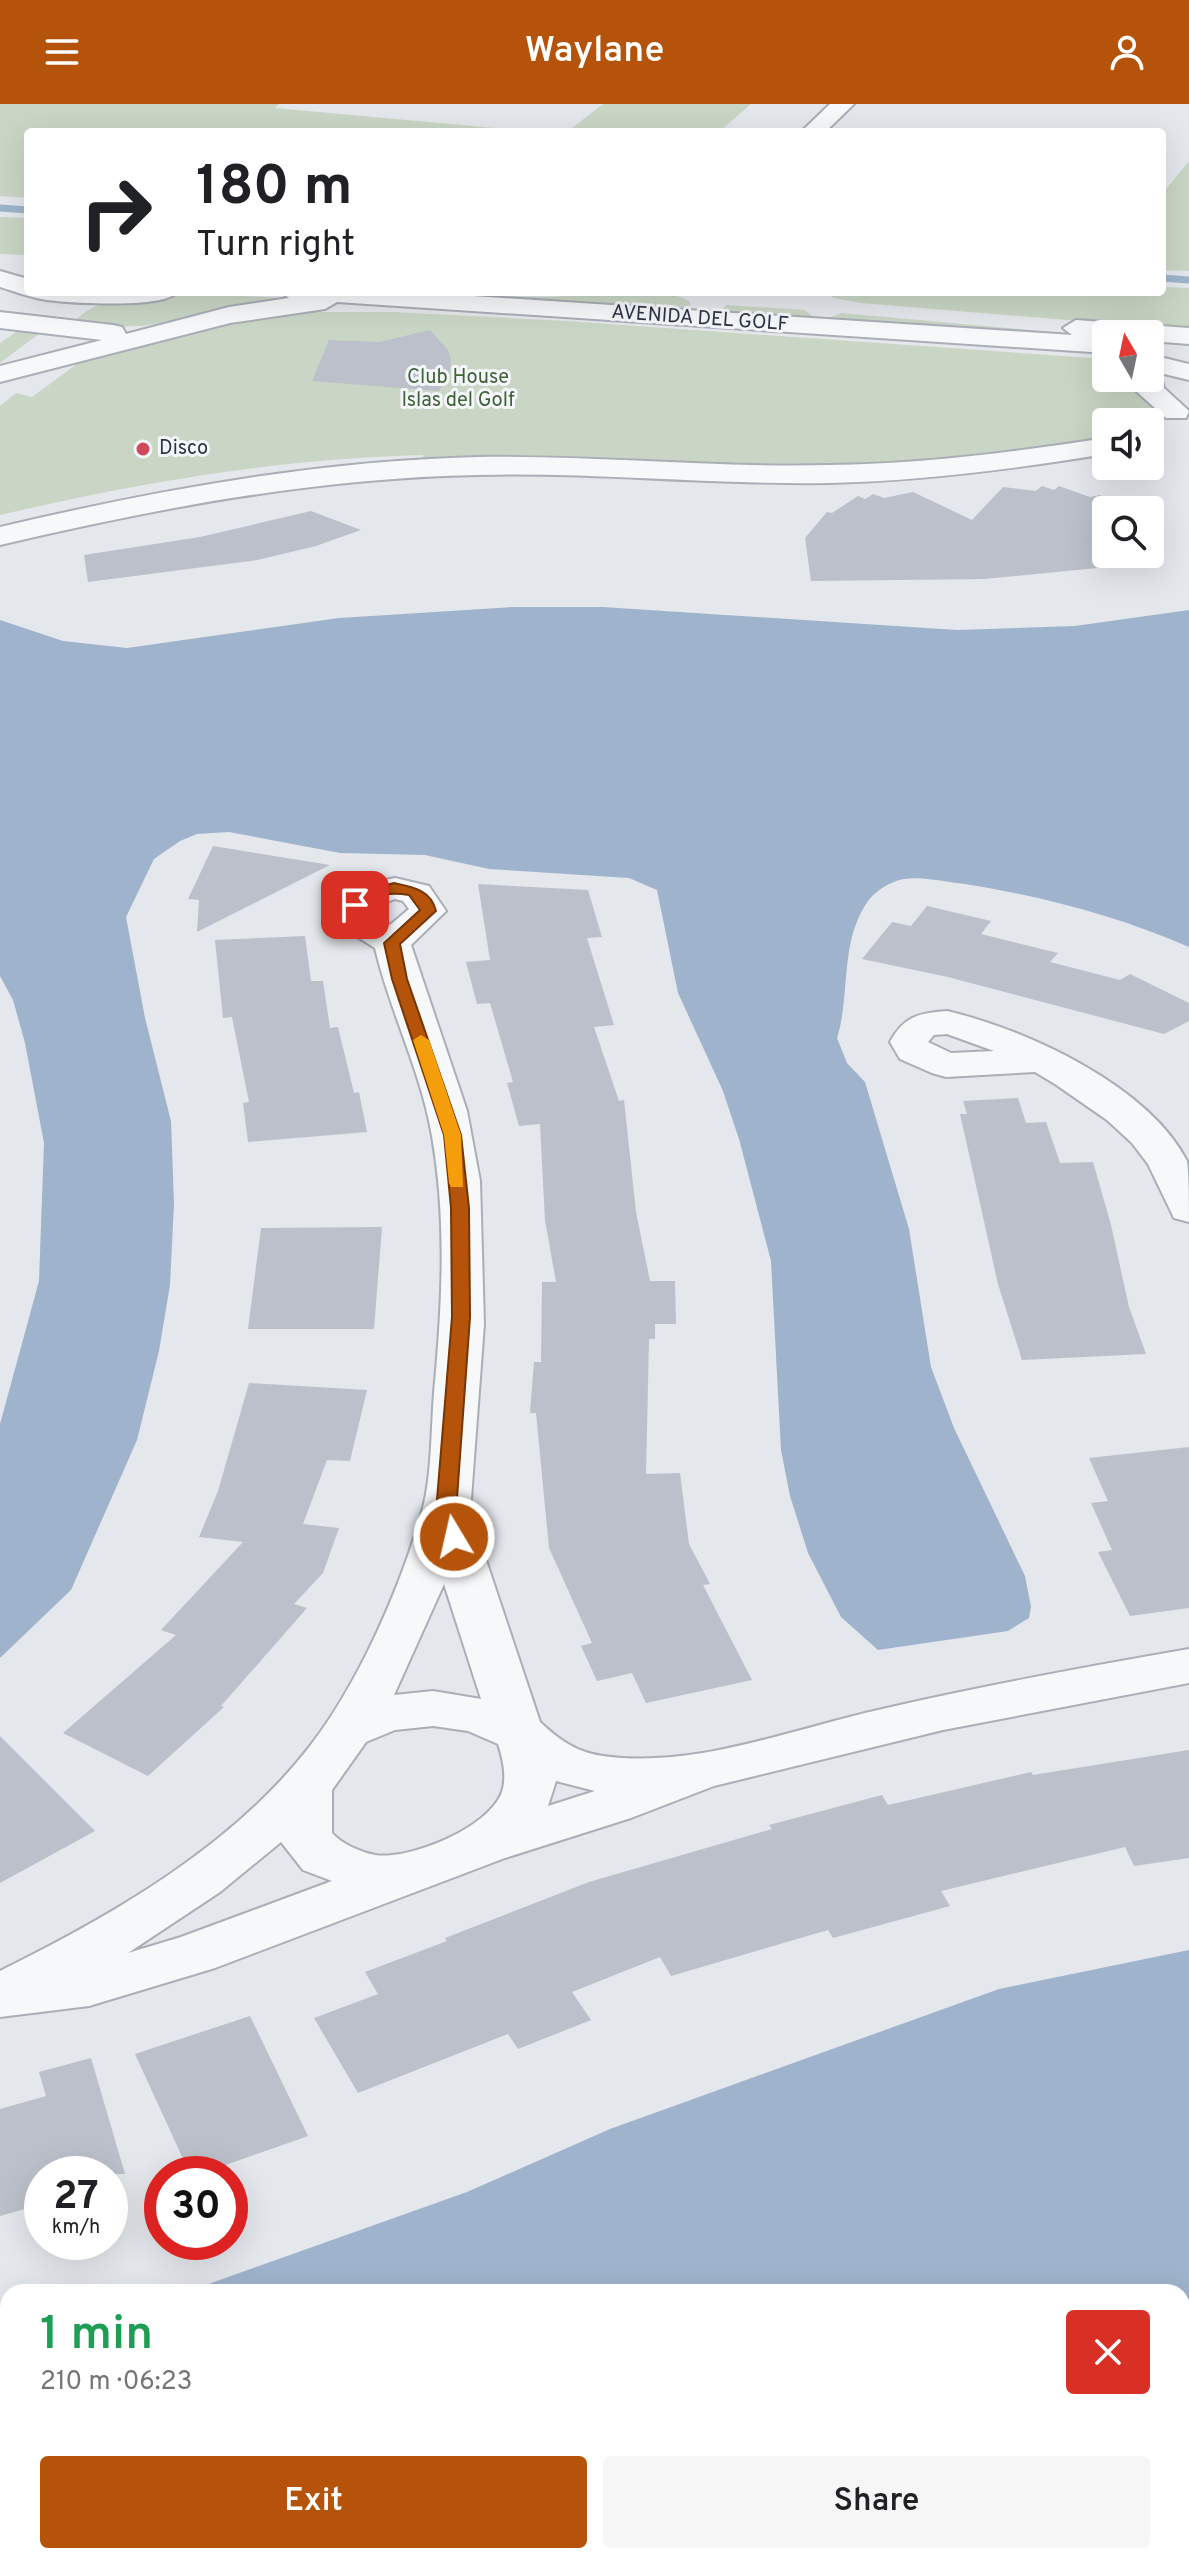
<!DOCTYPE html>
<html lang="en">
<head>
<meta charset="utf-8">
<style>
	:root { --surface:#fff; --page:#f6f6f6; --text:#202124; --muted:#757577; --accent:#b45309 }
	body { margin:0; font-family:Overpass,sans-serif; background:var(--page); color:var(--text); height:100vh; display:flex; flex-direction:column; font-size:30px; white-space:nowrap }
	* { box-sizing:border-box; margin:0 }
	p { font-size:26px; color:var(--muted) }
	.icon { flex:none; width:44px; height:44px; fill:none; stroke:currentColor; stroke-width:2; stroke-linecap:round; stroke-linejoin:round }
	.map { position:relative; flex:1; overflow:hidden }
	.sheet { position:absolute; left:0px; top:2180px; width:1190px; height:280px; display:flex; flex-direction:column; background:var(--surface); border-radius:24px 24px 0 0; box-shadow:0 8px 32px #0002 }
	.sheet>* { flex:none }
	.hud { position:absolute; left:24px; top:24px; width:1142px; height:168px; border-radius:8px; box-shadow:0 8px 32px #0002; background:#fff; color:var(--text); overflow:hidden }
	.needle { width:52px; rotate:351deg }
	.buttons { position:absolute; left:1092px; top:216px; display:grid; gap:16px }
	.buttons a { display:grid; place-items:center; width:72px; height:72px; border-radius:8px; background:var(--surface); box-shadow:0 8px 32px #0002; font-size:40px }
	.speed { position:absolute; left:24px; top:2052px; display:flex; gap:16px; font-size:40px; font-weight:700; text-align:center }
	.speed>* { display:grid; place-content:center; width:104px; height:104px; border-radius:50%; background:var(--surface); box-shadow:0 8px 32px #0002; line-height:1 }
	.speed small { font-size:20px; font-weight:400 }
	.speed .limit { border:12px solid #d22; background:#fff; color:#111 }
	.pin { position:absolute; display:grid; place-items:center; width:68px; height:68px; color:#fff; margin:-34px; border-radius:16px; box-shadow:0 4px 12px #0006 }
	.me { position:absolute; width:88px; margin:-44px; rotate:351deg; stroke-linejoin:round; filter:drop-shadow(0 0 6px #0008) }
	.turn { display:flex; align-items:center; gap:28px; height:168px; padding:0 40px; font-size:36px }
	.turn .icon { width:104px; height:104px; stroke-width:2.5 }
	.turn b { display:block; font-size:56px; line-height:68px }
	.round { display:grid; place-items:center; flex:none; width:84px; height:84px; border-radius:8px; background:var(--page) }
	.head { display:flex; align-items:center; justify-content:space-between; height:136px; padding:0 40px }
	h1 { font-size:48px; font-weight:600; line-height:60px; color:#1e9e55 }
	.cta { display:flex; gap:16px; margin-top:auto; padding:16px 40px }
	.cta a { flex:1; height:92px; border-radius:8px; background:var(--accent); color:#fff; font-size:32px; font-weight:600; line-height:92px; text-align:center }
	.cta a+a { background:var(--page); color:var(--text) }
	header { display:flex; justify-content:space-between; align-items:center; height:104px; padding:0 40px; background:var(--accent); color:#fff; font-size:36px; font-weight:600 }
	.map>svg:first-child { display:block }
	.green { fill:#c9d6c5 }
	.water { fill:#9fb4cc }
	.lines { fill:none; stroke-linecap:round; stroke-linejoin:round }
	.stream { stroke:#9fb4cc; stroke-width:7 }
	.building { fill:#bbc0ca }
	.minor-casing { stroke:#a9aeb7; stroke-width:4 }
	.minor { fill:#f7f8fa; fill-rule:evenodd }
	.route { fill:#b45309; stroke:#753606; stroke-width:2 }
	.slow { fill:#f59e0b }
	.poi-dot { fill:#d1495b; stroke:#f4f6f9; stroke-width:3 }
	.labels { text-anchor:middle; dominant-baseline:central; stroke-width:6; stroke-linejoin:round; paint-order:stroke }
	.far-street-label { font-size:20px; fill:#2b3445; stroke:#f4f6f9 }
	.far-park-label { font-size:20px; fill:#3f6138; stroke:#f4f6f9 }
	.far-poi-label { font-size:20px; fill:#2b3445; stroke:#f4f6f9; text-anchor:start }
</style>
</head>
<body>
<header><svg class="icon" aria-label="menu" viewBox="0 0 24 24"><path d="M4 6h16M4 12h16M4 18h16"/></svg>Waylane<svg class="icon" aria-label="person" viewBox="0 0 24 24"><circle cx="12" cy="8" r="4"/><path d="M4 21q1-7 8-7t8 7"/></svg></header>
<div class="map">
<svg width="1189" height="2460" viewBox="0 0 1189 2460">
	<rect width="100%" height="100%" fill="#e4e7ec"/>
	<!-- green -->
	<path class="green" d="M0,0H279L275,4L538,28H28V94L0,92Z
		M603,0H751L719,28H567Z
		M1189,57V167L1162,166V90Z
		M0,113L28,114V151L0,150Z
		M1162,183L1189,184V226L861,199L834,194L825,188H1162Z
		M373,188C431,188 489,193 547,193C591,193 649,176 689,197L691,201L678,207Z
		M206,190L301,195L142,222L97,223L75,217C104,185 166,192 206,190Z
		M726,201L804,206L813,212L717,213Z
		M307,208H393L566,217L1106,255V274H1146L1165,313L1150,326V318H1106V337L1069,344L839,365L424,361L423,351C276,355 142,378 0,411V302L16,289L32,293L81,257L210,222Z
		M842,209L1106,233V235L821,217Z
		M28,225L40,229L0,259V239L19,226Z"/>
	<!-- water -->
	<path class="water" d="M513,503H603L957,526L1075,522L1189,506V843C1118,812 1041,792 965,780C945,778 923,772 904,775C891,777 875,787 868,797C839,838 851,890 837,934L847,959L865,978L909,1125L931,1263L954,1324L1025,1472L1031,1503L1029,1514L1008,1527L878,1546L841,1513L808,1449L790,1392L781,1346L771,1157L739,1035L723,987L678,889L657,786L629,774L489,765L425,751L340,749L229,728L197,730L180,737L154,755L126,813L145,914L171,1017L174,1100L170,1181L159,1247L137,1336L71,1486L0,1554V1320L39,1177L44,1039L25,939L13,896L0,872V516L63,537L127,544L339,514Z
		M1189,1846V2460H0V2237L8,2235V2452H1182V2188H186L467,2088L610,2025L999,1885Z"/>
	<g class="lines">
		<!-- stream -->
		<path class="stream" d="M0,104L28,106
			M1162,174L1189,176"/>
	</g>
	<!-- building -->
	<path class="building" d="M430,226L448,246L451,256L450,266L439,287L312,277L329,236L379,238Z
		M1042,382L1054,386L1059,382L1090,393L1100,391L1113,406H1106V450L1150,448L1159,458L984,475L811,477L805,434L827,408L832,409L858,392L865,395L873,390L884,394L913,388L972,416L1003,383L1036,387Z
		M311,407L361,426L316,442L257,456L88,478L84,451L200,433Z
		M213,742L330,761L197,828L199,796L188,795Z
		M478,780L588,786L602,833L587,834L614,921L594,923L619,997L624,996L636,1108L650,1177H675L676,1220H655V1235H649L646,1370L680,1369L689,1440L710,1480L703,1481L752,1576L646,1599L632,1569L597,1577L581,1542L592,1539L549,1444L536,1309H530L534,1258H541L542,1178H556L545,1116L540,1020L519,1022L507,979L513,978L490,899L477,900L466,858L490,856Z
		M927,802L991,817L981,830L1058,849L1050,858L1120,876L1130,870L1189,899V917L1164,930L948,873L862,855L892,818L911,822Z
		M305,832L311,877H323L330,924L338,923L354,989L359,988L367,1028L248,1038L243,999L249,998L232,913L223,914L215,836Z
		M1018,994L1026,1019L1046,1018L1060,1059L1093,1058L1111,1121L1129,1203L1146,1250L1022,1256L998,1180L960,1010H967L963,997Z
		M382,1123L374,1225H248L261,1124Z
		M249,1279L367,1286L350,1357L327,1356L303,1420L339,1424L323,1469L294,1500L307,1504L221,1602L224,1603L148,1672L63,1629L176,1531L161,1526L243,1438L199,1433L218,1387Z
		M1189,1343V1504L1130,1512L1098,1448L1112,1446L1091,1399L1108,1397L1089,1354Z
		M0,1632L95,1727L0,1779Z
		M1189,1646V1754L1134,1762L1125,1743L941,1787L950,1802L833,1834L828,1826L671,1872L660,1853L572,1888L591,1916L518,1945L508,1930L358,1989L314,1914L378,1890L365,1868L447,1837L445,1834L589,1778L772,1725L769,1721L882,1691L888,1701L1031,1668L1033,1671Z
		M250,1912L308,2032L200,2070H190L135,1950Z
		M91,1954L125,2070H42V2100L0,2112V2005L46,1992L39,1968Z"/>
	<g class="lines">
		<defs>
			<path id="minor" d="M830,0H854L825,28H801Z
				M0,167L28,175V188H177C165,205 69,199 47,196C32,194 16,188 0,183Z
				M281,188H412L1072,231L1063,224L1076,216L1189,224V240L1150,237V230H1106V249L337,198L325,205L230,219L0,278V262L102,236L0,224V208L113,221L122,223L126,230L229,203L289,194Z
				M1164,254L1189,260V276L1160,269L1164,284L1189,307L1186,314H1166L1136,287V274H1150L1154,256Z
				M1106,334V350C1014,365 922,377 829,379C712,381 595,368 478,371C316,374 157,404 0,441V423C157,386 316,357 478,353C595,351 712,364 829,361C922,360 1014,348 1106,334Z
				M395,774L429,782L446,807L411,841L467,1007L480,1077L484,1220L470,1408L540,1618C559,1636 576,1648 603,1652C694,1665 789,1626 878,1606C981,1582 1085,1563 1189,1545V1579L943,1626L714,1682L631,1714L505,1754L215,1864L89,1902L0,1913V1867C113,1811 232,1743 310,1642C358,1580 399,1487 421,1411C432,1376 431,1326 434,1289C442,1203 447,1117 432,1032C421,967 390,908 375,844L351,829L337,801L360,781ZM395,795L403,797L409,805L390,821L380,815L374,803ZM444,1480L481,1595L433,1587L394,1591ZM433,1622L468,1627L498,1640C503,1655 507,1673 502,1688C489,1724 410,1756 375,1751C360,1748 342,1740 332,1729V1686L366,1638L395,1626ZM556,1677L595,1687L548,1702ZM281,1738L303,1766L332,1777L181,1833L128,1849L220,1788Z
				M947,907C1025,925 1148,981 1187,1057C1189,1071 1189,1101 1189,1118L1174,1114L1148,1060L1132,1039L1107,1016L1055,980L1035,968L946,973L932,969L900,955L890,938C904,912 919,909 947,907ZM947,930L994,947L951,949L928,938L934,931Z"/>
		</defs>
		<!-- minor casing -->
		<use href="#minor" class="minor-casing"/>
		<!-- minor -->
		<use href="#minor" class="minor"/>
	</g>
	<!-- route -->
	<path class="route" d="M394,779C413,783 431,786 436,807L400,840L407,875L461,1031L469,1104L470,1213L456,1408L463,1433L454,1440L444,1433L436,1408L452,1213L451,1104L444,1031L392,875L384,839L420,806L409,791C391,788 372,790 360,804L347,801L357,789Z"/>
	<!-- slow -->
	<path class="slow" d="M421,931L429,936L461,1031L463,1083H451L449,1079L444,1031L413,936Z"/>
	<!-- markers -->
	<circle class="poi-dot" cx="143" cy="345" r="8"/>
	<g class="labels">
		<!-- far-street labels -->
		<g class="far-street-label">
			<text transform="translate(700 215) rotate(4)">AVENIDA DEL GOLF</text>
		</g>
		<!-- far-park labels -->
		<g class="far-park-label">
			<text x="458" y="274">Club House<tspan x="458" dy="23">Islas del Golf</tspan></text>
		</g>
		<!-- far-poi labels -->
		<g class="far-poi-label">
			<text x="159" y="345">Disco</text>
		</g>
	</g>
</svg>
<div class="buttons">
<a><svg class="needle" viewBox="-14 -14 28 28"><path d="M0-13l5 13h-10z" fill="#e53935"/><path d="M0 13l5-13h-10z" fill="#757577"/></svg></a>
<a><svg class="icon" aria-label="sound" viewBox="0 0 24 24"><path d="M4 9h4l5-4v14l-5-4H4zM17 9q2 3 0 6"/></svg></a>
<a><svg class="icon" aria-label="search" viewBox="0 0 24 24"><circle cx="10" cy="10" r="6"/><path d="M15 15l6 6"/></svg></a>
</div>
<div class="speed"><div>27<small>km/h</small></div><div class="limit">30</div></div>
<div class="pin" style="left:355px;top:801px;background:#d93025"><svg class="icon" aria-label="arrive" viewBox="0 0 24 24"><path d="M6 21V4h12l-3 4 3 4H6"/></svg></div>
<svg class="me" style="left:454px;top:1433px" viewBox="-20 -20 40 40"><circle r="17" fill="#b45309" stroke="#fff" stroke-width="3"/><path d="M0-11L8 9 0 5-8 9z" fill="#fff"/></svg>
<div class="hud">
<div class="turn"><svg class="icon" aria-label="right" viewBox="0 0 24 24"><path d="M7 20v-9h11M14 6l5 5-5 5"/></svg><div><b>180 m</b>Turn right</div></div>
</div>
<section class="sheet">
<div class="head"><div><h1>1 min</h1><p>210 m · 06:23</p></div><a class="round" style="background:#d93025;color:#fff"><svg class="icon" aria-label="close" viewBox="0 0 24 24"><path d="M6 6l12 12M18 6L6 18"/></svg></a></div>
<div class="cta"><a>Exit</a><a>Share</a></div>
</section>
</div>
</body>
</html>
